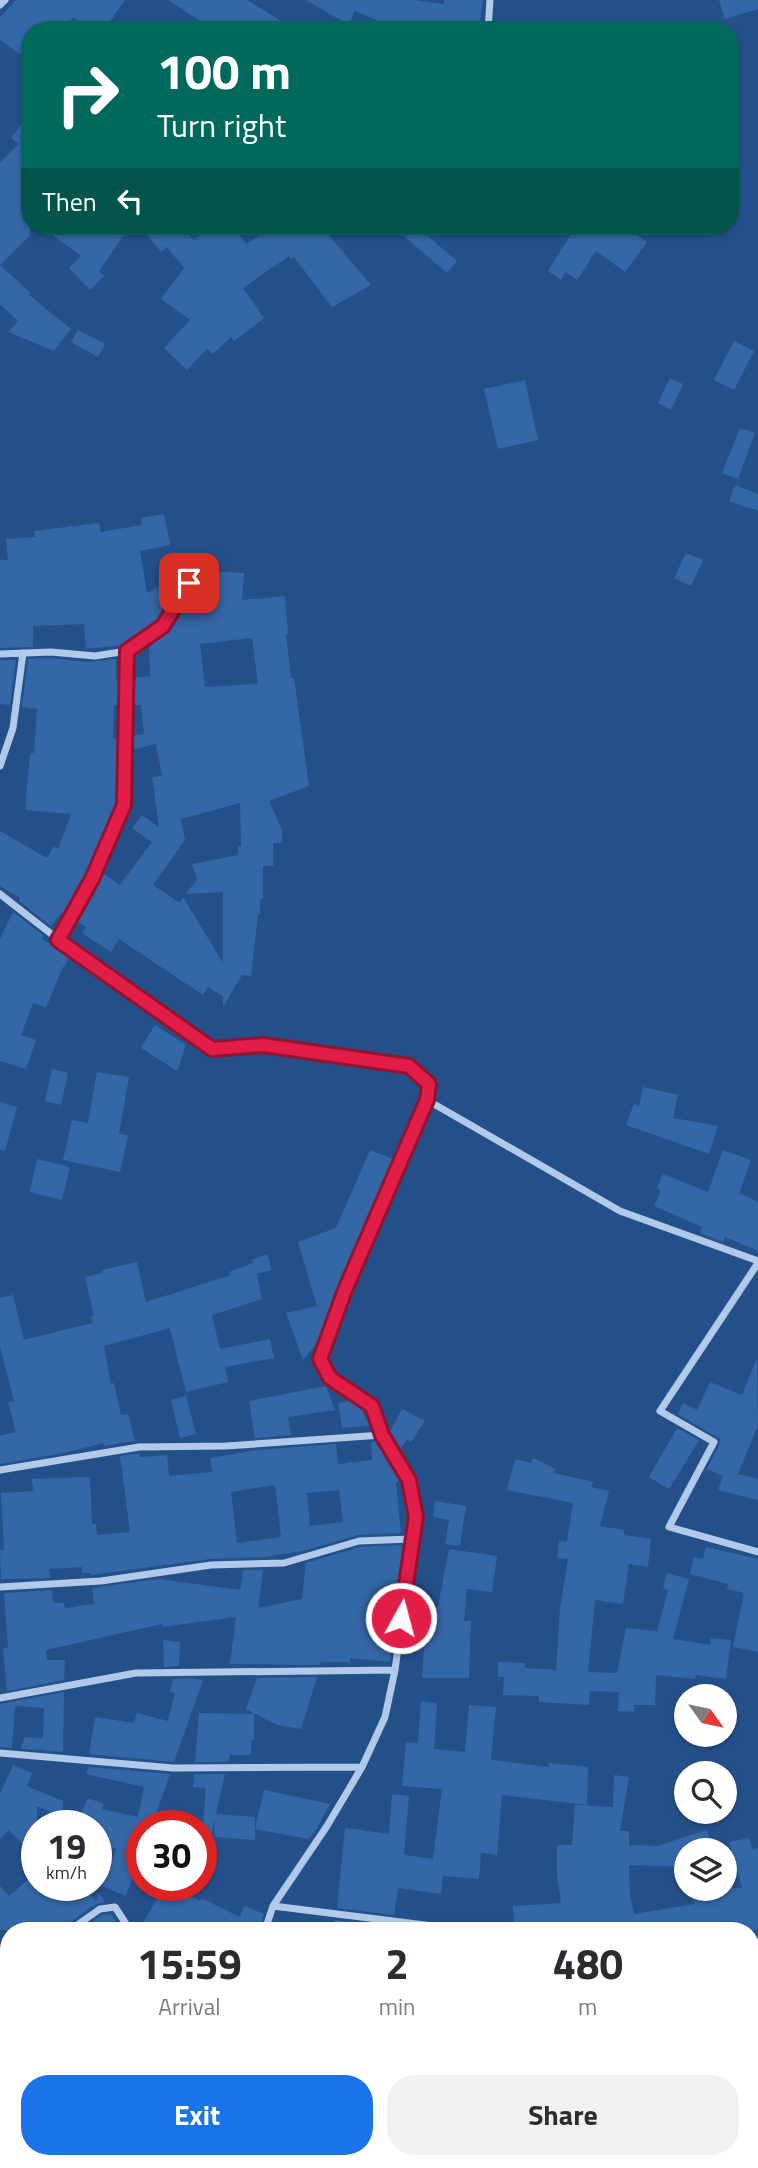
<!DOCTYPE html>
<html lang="en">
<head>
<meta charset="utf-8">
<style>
	:root { --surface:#fff; --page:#f2f2f3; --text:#2b2b33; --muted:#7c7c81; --accent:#1a73e8 }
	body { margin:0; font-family:"Titillium Web",sans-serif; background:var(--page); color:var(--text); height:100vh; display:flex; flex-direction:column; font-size:26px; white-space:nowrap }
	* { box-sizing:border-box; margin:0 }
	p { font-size:23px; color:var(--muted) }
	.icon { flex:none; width:38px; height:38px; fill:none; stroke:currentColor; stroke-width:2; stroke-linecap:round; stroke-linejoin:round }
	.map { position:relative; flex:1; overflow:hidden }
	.panel { position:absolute; left:0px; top:1922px; width:760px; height:247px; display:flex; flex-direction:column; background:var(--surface); border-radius:28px 28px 0 0; box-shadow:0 2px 5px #0004 }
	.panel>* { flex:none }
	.hud { position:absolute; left:21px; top:21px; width:718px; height:214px; border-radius:28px; box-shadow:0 2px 5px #0004; background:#00695c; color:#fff; overflow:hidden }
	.needle { width:46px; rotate:123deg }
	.fabs { position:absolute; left:674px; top:1684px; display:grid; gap:14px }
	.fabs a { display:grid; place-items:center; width:63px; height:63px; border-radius:50%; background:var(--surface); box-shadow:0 2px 5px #0004; font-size:35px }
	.speed { position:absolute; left:21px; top:1810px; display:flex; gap:14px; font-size:35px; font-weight:700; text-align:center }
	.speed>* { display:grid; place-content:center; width:91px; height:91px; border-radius:50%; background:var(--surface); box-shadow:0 2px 5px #0004; line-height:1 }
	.speed small { font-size:18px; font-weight:400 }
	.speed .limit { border:10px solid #d22; background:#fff; color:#111 }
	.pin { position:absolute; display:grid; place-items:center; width:60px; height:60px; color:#fff; margin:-30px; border-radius:14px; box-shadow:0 4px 10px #0006 }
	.me { position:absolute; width:77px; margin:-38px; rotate:7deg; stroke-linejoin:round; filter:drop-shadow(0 0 5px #0008) }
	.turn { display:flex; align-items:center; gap:24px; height:147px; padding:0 21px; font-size:32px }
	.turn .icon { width:91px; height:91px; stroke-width:2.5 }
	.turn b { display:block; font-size:49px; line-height:60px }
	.then { display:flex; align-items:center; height:66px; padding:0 21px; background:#0003; gap:14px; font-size:26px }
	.eta { display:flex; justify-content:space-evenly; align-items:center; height:119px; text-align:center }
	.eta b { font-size:42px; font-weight:700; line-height:49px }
	.action { display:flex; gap:14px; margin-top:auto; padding:14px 21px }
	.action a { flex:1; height:80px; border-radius:28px; background:var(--accent); color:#fff; font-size:28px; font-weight:700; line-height:80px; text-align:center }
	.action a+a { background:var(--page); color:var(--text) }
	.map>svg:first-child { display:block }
	.building { fill:#3467a7; fill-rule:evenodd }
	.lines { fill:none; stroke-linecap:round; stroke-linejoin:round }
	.minor { stroke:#b1caea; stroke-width:7 }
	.route-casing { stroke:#92132f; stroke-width:18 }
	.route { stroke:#e11d48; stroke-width:12 }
</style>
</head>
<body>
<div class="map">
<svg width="758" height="2168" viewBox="0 0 758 2168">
	<rect width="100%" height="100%" fill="#24508a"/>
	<!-- building -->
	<path class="building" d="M16,0H125L104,30H91L73,17L65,30H30V61L0,40V17Z
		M168,0H247L296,30H214Z
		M306,0H413L444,4V0H483L479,30H400L355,11L349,25Z
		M719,0H758V9L725,19Z
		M30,113V235L0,265L31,293L29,295L71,329L54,351L8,332L18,321L0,304V163L19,144L11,138Z
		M40,226H117L126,232L99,271L104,276L90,290L69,268L81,256Z
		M140,226H182L194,240L211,226H231L247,244L273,226H321L371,285L332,307L294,257L291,259L289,256L243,288L264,318L234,341L231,337L213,354L207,349L187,370L164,348L190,320L161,299L184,268L167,247L161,252Z
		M392,226H416L457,261L447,273Z
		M576,226H625L647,242L625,272L596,251L577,280L565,272L561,280L548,271Z
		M78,330L105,344L98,357L71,342Z
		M734,341L754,351L734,390L714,380Z
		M670,378L683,384L671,410L658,403Z
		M525,380L538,440L498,449L484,389Z
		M740,428L755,433L738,479L722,473Z
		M735,485L758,494V511L729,501Z
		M164,514L170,545L140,551L147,593L171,579L182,583L158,622L123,645L86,649L84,624L33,626V647L0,648V560H8L6,539L35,537L34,531L99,523L101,532L142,525L141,518Z
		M686,553L703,560L691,586L674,578Z
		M205,571L244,573L242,600L285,596L288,634H286L291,678H294L309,786L269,801L282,830V843H273V866H263V899H260V914H258L251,976L242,975L223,1007V996L208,987L203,995L119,939L111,952L82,933L86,927L76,921L101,872L120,885L152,842L132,828L142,815L159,827L152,777L162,776L156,744L131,750V736L144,734L141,705H132L133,678L150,676L149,643L168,630L194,587L205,591ZM252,638L258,684L205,687L200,644ZM240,803L241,846H238V855L192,864L197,879L186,894L223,892V963L183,897L180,903L153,885L185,840L181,819Z
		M51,658L87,662L116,659V681L120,680V705H114L113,739L119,738V752L117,753L118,802L86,876L66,914L62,912L51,926L19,901L20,898L0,886V831L47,858L54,846L58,849L71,814L25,810L30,753H34L37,709L22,707L28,659Z
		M0,660H16L10,705L0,704Z
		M13,912L44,936L42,939L70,957L62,969L46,1008L33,1003L21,1035L36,1040L26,1069L0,1061V939Z
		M155,1025L186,1045L177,1071L141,1048Z
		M52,1069L68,1073L61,1105L45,1101Z
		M97,1072L129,1077L119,1134L128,1135L120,1172L63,1160L72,1120L88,1123Z
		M643,1087L678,1095L673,1118L718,1126L709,1154L626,1125L634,1104L639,1106Z
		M0,1102L17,1107L5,1151L0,1150Z
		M370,1150L393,1159L344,1274L322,1337L303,1360L286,1313L317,1306L298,1242L336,1228Z
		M723,1150L751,1160L739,1193L758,1202V1251L725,1237L723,1242L700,1233L702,1227L654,1206L661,1190L657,1188L663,1174L708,1192Z
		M37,1159L70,1167L62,1200L30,1192Z
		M267,1254L272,1270L257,1274L262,1299L212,1315L220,1349L270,1339L274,1358L225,1367L228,1382L186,1392L170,1328L104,1346L111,1384L114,1383L121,1415L128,1414L135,1441L104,1446L103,1443L64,1453L0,1464V1436L16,1432L8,1402L14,1401L0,1346V1298L13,1295L24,1340L92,1323L91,1316H94L85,1277L102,1273V1270L137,1262L146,1302L231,1275L229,1272L253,1263L252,1260Z
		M757,1358L758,1426L738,1474L758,1479V1500L718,1490L723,1476L707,1469L719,1445L720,1439L678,1414L683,1403L697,1410L710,1382L742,1395Z
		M326,1386L335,1410L288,1417L291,1435L255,1438L249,1401Z
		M186,1396L196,1434L180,1438L171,1400Z
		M353,1400L358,1404L370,1425L342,1428L338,1403Z
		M402,1409L425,1421L411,1442L407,1439L399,1451L389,1434Z
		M677,1428L699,1440L669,1489L649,1477Z
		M379,1441L400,1481L396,1482L401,1533L358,1535L303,1551L265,1557L210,1559L91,1575V1573H82V1567L49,1569L50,1578L1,1579L0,1550H4L1,1493L34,1491L31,1479L90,1477L92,1524H96L97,1535L130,1532L120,1456L139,1453L140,1457L167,1455L169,1476L212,1472L210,1458L258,1450L336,1444L338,1464L372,1460L371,1442ZM275,1485L281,1537L237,1543L231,1492ZM339,1490L343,1522L310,1526L307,1493Z
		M533,1458L556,1469L554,1473L593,1482L591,1487L609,1491L600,1526L624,1530V1535L651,1539L648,1567L629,1564L623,1604L595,1600L588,1672L617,1673L626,1628L657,1631L668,1590L663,1588L667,1573L689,1579L673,1639L710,1645L711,1638L731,1640L726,1679L696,1675L695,1679L656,1675L655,1705H634V1712L618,1711L619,1692L590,1691L589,1705L539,1702V1696L503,1695L504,1677H498V1662L525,1663V1668L556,1670L560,1608L568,1559L557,1558L559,1541L567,1542L573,1503L507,1490L515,1459L531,1463Z
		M435,1501L466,1506L460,1546L445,1544L449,1520L433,1517Z
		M402,1545L398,1603L390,1662L350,1658V1662H321L320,1665L230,1664L236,1617L162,1627V1624L46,1650L47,1660H65L64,1680L7,1691L3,1648H8L4,1593L52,1590L53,1603H64L65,1608L94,1604L92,1588L159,1579L240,1590L243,1570H263L258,1608L302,1599L306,1563L360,1547Z
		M706,1547L758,1559V1652L733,1647L744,1593L727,1589L728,1584L690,1574L694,1557L703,1559Z
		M449,1549L497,1556L492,1592L467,1589L464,1621H471L469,1678H422L424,1647L405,1646L410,1604L438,1606Z
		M163,1640L180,1642L179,1666L164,1667Z
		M317,1677L301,1729L277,1725L246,1709L257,1678Z
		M191,1678L203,1680L174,1762L89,1754L95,1717L134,1723L137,1713L168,1721L175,1693L170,1692L173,1679Z
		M64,1692L63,1752L42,1750V1747L41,1750L20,1749L25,1737L43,1738L44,1708L15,1706L12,1748L0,1747V1704Z
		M421,1701L437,1703L434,1749L465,1752L469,1705L496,1707L491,1760L549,1767V1763L588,1767L587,1805L502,1795L497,1855L481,1853L479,1879L443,1876L441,1894L398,1888L394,1915L337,1908L345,1828L389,1834L392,1794L409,1796L404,1855L433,1859L442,1789L402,1786L406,1742L418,1743Z
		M199,1713L254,1714V1740H251V1755H230L228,1762H195Z
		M13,1765L32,1773L27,1786L63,1801V1817L37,1806V1858L9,1830L0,1839V1794Z
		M89,1767L170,1774L152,1825H142V1849L126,1896L102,1886L116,1849L97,1842L103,1825H79L80,1816L88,1798L104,1804L102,1809L138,1817L144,1787L86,1774Z
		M194,1774H225L216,1814L255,1817V1829L264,1790L330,1804L314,1833L308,1839L255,1829V1840L214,1837L215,1817L211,1837L202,1836L206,1788L193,1787Z
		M614,1775L629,1777L620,1831H629V1845L657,1846L707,1830L713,1850H686V1867L629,1865L630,1896L634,1914L694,1904L692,1895L698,1893L697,1888H742L729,1842L749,1838L752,1849L758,1848V1930H514L513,1906L561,1903L557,1874V1845H572L575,1805L613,1807Z
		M37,1872V1885H82L96,1902L99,1893L105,1902L96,1904L66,1925L64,1930H0V1886L9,1896Z
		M165,1885H172L200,1901L201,1898L240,1917L244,1906L264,1914L259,1930H139Z
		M111,1914L116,1922L112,1930H80L102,1915Z
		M335,1920L393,1927L392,1930H334Z"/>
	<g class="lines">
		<!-- minor -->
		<path class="minor" d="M0,5L5,0
			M488,30L490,0
			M0,654L51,652L95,656L127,651L163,626L189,583
			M0,766L13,728L23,653
			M0,894L59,940L212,1049L263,1045L409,1066L429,1084L427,1100L345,1290L320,1359L330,1378L372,1406L382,1435L409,1480L416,1517L395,1670L385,1717L362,1767L327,1826L273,1906L265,1930
			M59,940L92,879L124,805L127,651
			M427,1100L620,1211L758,1261
			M758,1263L660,1411L714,1442L669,1527L758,1552
			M0,1470L139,1447L226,1446L382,1435
			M0,1587L101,1581L211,1565L284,1563L359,1541L411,1539
			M0,1698L136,1673L395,1670
			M0,1753L173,1768L362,1767
			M273,1906L465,1930
			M70,1930L100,1909L115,1907L130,1930
			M0,1981L9,1975
			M751,2151L758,2155
			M393,2160H394
			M572,2160L588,2168
			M156,2168L160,2160"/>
	</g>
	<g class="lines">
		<defs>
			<path id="route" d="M189,583L163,626L127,651L124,805L92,879L58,940L212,1049L263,1045L409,1066L429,1084L427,1100L345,1290L320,1359L330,1378L372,1406L382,1435L409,1480L416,1517L401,1618"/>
		</defs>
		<!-- route casing -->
		<use href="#route" class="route-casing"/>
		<!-- route -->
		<use href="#route" class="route"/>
	</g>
</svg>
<div class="fabs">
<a><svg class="needle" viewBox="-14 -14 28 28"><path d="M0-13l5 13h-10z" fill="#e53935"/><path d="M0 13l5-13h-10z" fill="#7c7c81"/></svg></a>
<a><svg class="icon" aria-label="search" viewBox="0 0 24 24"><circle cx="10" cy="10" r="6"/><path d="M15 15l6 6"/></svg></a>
<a><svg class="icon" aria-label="layers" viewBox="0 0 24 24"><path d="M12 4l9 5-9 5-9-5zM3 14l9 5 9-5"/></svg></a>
</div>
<div class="speed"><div>19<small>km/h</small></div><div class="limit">30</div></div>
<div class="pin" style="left:189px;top:583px;background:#d93025"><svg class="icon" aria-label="arrive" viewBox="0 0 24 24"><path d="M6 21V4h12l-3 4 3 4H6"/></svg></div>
<svg class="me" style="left:401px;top:1618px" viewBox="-20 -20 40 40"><circle r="17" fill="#e11d48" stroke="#fff" stroke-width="3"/><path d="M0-11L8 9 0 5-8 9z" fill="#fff"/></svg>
<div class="hud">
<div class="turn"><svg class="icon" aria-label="right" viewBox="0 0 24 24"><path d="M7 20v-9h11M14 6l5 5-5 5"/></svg><div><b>100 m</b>Turn right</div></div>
<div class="then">Then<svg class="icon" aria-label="left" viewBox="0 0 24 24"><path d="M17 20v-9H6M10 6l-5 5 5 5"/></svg></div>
</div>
<section class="panel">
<div class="eta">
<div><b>15:59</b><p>Arrival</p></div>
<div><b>2</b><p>min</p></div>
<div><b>480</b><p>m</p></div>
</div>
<div class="action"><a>Exit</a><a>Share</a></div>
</section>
</div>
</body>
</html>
